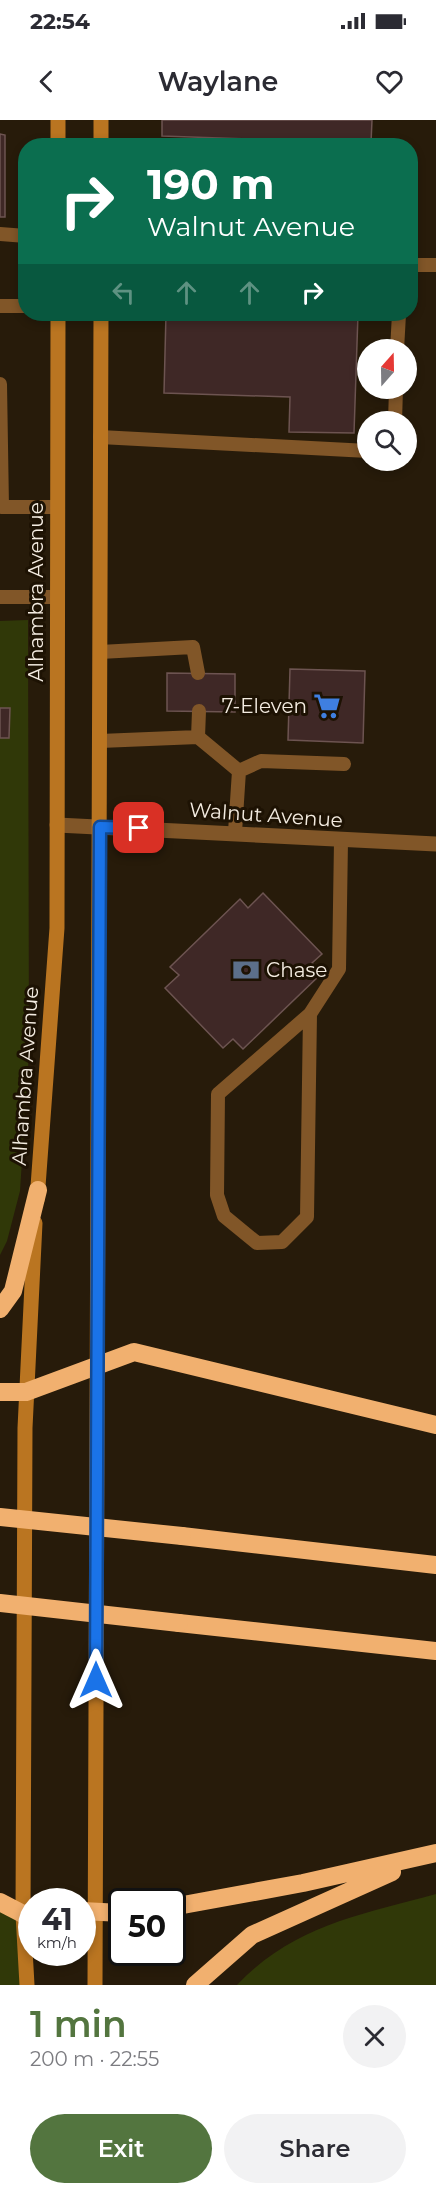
<!DOCTYPE html>
<html lang="en">
<head>
<meta charset="utf-8">
<style>
	:root { --surface:#fff; --page:#f2f2f3; --text:#2b2b33; --muted:#7c7c81; --accent:#53753f }
	body { margin:0; font-family:Montserrat,sans-serif; background:var(--page); color:var(--text); height:100vh; display:flex; flex-direction:column; font-size:22px; white-space:nowrap }
	* { box-sizing:border-box; margin:0 }
	p { font-size:20px; color:var(--muted) }
	.icon { flex:none; width:33px; height:33px; fill:none; stroke:currentColor; stroke-width:2; stroke-linecap:round; stroke-linejoin:round }
	.map { position:relative; height:1865px; overflow:hidden }
	.panel { display:flex; flex-direction:column; background:var(--surface); flex:1 }
	.panel>* { flex:none }
	.top-card { position:absolute; left:18px; top:18px; width:400px; height:183px; border-radius:24px; box-shadow:0 3px 9px #0003; background:#0b6e4f; color:#fff; overflow:hidden }
	.needle { width:39px; rotate:20deg }
	.tools { position:absolute; left:357px; top:219px; display:grid; gap:12px }
	.tools a { display:grid; place-items:center; width:60px; height:60px; border-radius:50%; background:var(--surface); box-shadow:0 3px 9px #0003; font-size:30px }
	.speed { position:absolute; left:18px; top:1768px; display:flex; gap:12px; font-size:30px; font-weight:700; text-align:center }
	.speed>* { display:grid; place-content:center; width:78px; height:78px; border-radius:50%; background:var(--surface); box-shadow:0 3px 9px #0003; line-height:1 }
	.speed small { font-size:15px; font-weight:400 }
	.speed .limit { border:3px solid #111; border-radius:9px; background:#fff; color:#111 }
	.pin { position:absolute; display:grid; place-items:center; width:51px; height:51px; color:#fff; margin:-26px; border-radius:12px; box-shadow:0 3px 9px #0006 }
	.me { position:absolute; width:66px; margin:-33px; rotate:0deg; stroke-linejoin:round; filter:drop-shadow(0 0 4px #0008) }
	.turn { display:flex; align-items:center; gap:21px; height:126px; padding:0 30px; font-size:27px }
	.turn .icon { width:78px; height:78px; stroke-width:2.5 }
	.turn b { display:block; font-size:42px; line-height:51px }
	.lanes { display:flex; align-items:center; height:57px; padding:0 30px; background:#0003; justify-content:center; gap:30px; direction:ltr }
	.lanes .off { opacity:.35 }
	.round { display:grid; place-items:center; flex:none; width:63px; height:63px; border-radius:32px; background:var(--page) }
	.headline { display:flex; align-items:center; justify-content:space-between; height:102px; padding:0 30px }
	h1 { font-size:36px; font-weight:600; line-height:45px; color:var(--accent) }
	.cta { display:flex; gap:12px; margin-top:auto; padding:12px 30px }
	.cta a { flex:1; height:69px; border-radius:36px; background:var(--accent); color:#fff; font-size:24px; font-weight:600; line-height:69px; text-align:center }
	.cta a+a { background:var(--page); color:var(--text) }
	.status { display:flex; justify-content:space-between; align-items:center; height:42px; padding:0 30px; background:var(--surface); direction:ltr }
	.status svg { height:16px; fill:currentColor }
	header { display:flex; justify-content:space-between; align-items:center; height:78px; padding:0 30px; background:var(--surface); font-size:27px; font-weight:600 }
	.map>svg:first-child { display:block }
	.green { fill:#303808 }
	.building { fill:#3f2826; stroke:#6d5451; stroke-width:1.5 }
	.lines { fill:none; stroke-linecap:round; stroke-linejoin:round }
	.service { stroke:#815628; stroke-width:14 }
	.minor { stroke:#815628; stroke-width:15 }
	.secondary { stroke:#ba7521; stroke-width:15 }
	.motorway { stroke:#f1b06f; stroke-width:18 }
	.motorway-bridge { stroke:#f1b06f; stroke-width:18 }
	.route-casing { stroke:#114b97; stroke-width:15 }
	.route { stroke:#1a73e8; stroke-width:10 }
	.labels { text-anchor:middle; dominant-baseline:central; stroke-width:6; stroke-linejoin:round; paint-order:stroke }
	.street-label { font-size:20px; fill:#f4ece1; stroke:#1d1203 }
	.poi-label { font-size:20px; fill:#f4ece1; stroke:#1d1203; text-anchor:end }
</style>
</head>
<body>
<div class="status"><b>22:54</b><svg viewBox="0 0 49 12"><path d="M0 12V9h3v3zM5 12V6h3v6zM10 12V3h3v9zM15 12V0h3v12zM26 1h20v11H26zM47 4h2v5h-2z"/></svg></div>
<header><svg class="icon" aria-label="back" viewBox="0 0 24 24"><path d="M15 5l-7 7 7 7"/></svg>Waylane<svg class="icon" aria-label="heart" viewBox="0 0 24 24"><path d="M12 20l-8-8c-3-5 5-10 8-4 3-6 11-1 8 4z"/></svg></header>
<div class="map">
<svg width="436" height="1865" viewBox="0 0 436 1865">
	<rect width="100%" height="100%" fill="#271b0a"/>
	<!-- green -->
	<path class="green" d="M28,500L29,932L20,1071L7,1121L0,1135V501Z
		M436,1774V1865H237C294,1805 360,1795 436,1774Z
		M0,1782L23,1794L27,1865H0Z"/>
	<!-- building -->
	<path class="building" d="M162,0H372L371,23L162,16Z
		M0,14L5,15V97H0Z
		M166,194H358L354,313L289,312L290,277L164,273Z
		M290,549L365,551L363,623L288,620Z
		M167,553L235,554V592L167,591Z
		M0,588H10L9,618H0Z
		M263,773L322,834L312,843L322,853L243,929L233,919L223,928L165,868L179,855L170,847L240,779L248,788Z"/>
	<g class="lines">
		<!-- service -->
		<path class="service" d="M0,114L26,116
			M411,145H436
			M0,186H26
			M397,230L399,194
			M0,264L2,387H58
			M395,302L396,268
			M100,317L368,331
			M0,477H57
			M100,532L193,527L198,553
			M198,617L239,651L235,712
			M100,621L198,617L199,591
			M239,651L261,641L344,644
			M310,894L307,1097L282,1122L257,1123L224,1096L217,1075L218,974L310,894L339,849L341,721"/>
		<!-- minor -->
		<path class="minor" d="M57,705L436,724"/>
		<!-- secondary -->
		<path class="secondary" d="M58,0V26
			M101,26V0
			M37,1080L57,808L58,194
			M27,1865L23,1794L25,1308L35,1103
			M95,1865L101,194"/>
		<!-- motorway -->
		<path class="motorway" d="M0,1189L13,1171L38,1070
			M0,1272H26L134,1232L436,1305
			M182,1416L436,1445
			M179,1503L436,1531
			M0,1782L23,1794L32,1793
			M172,1787L303,1763L436,1733
			M82,1791L122,1793
			M195,1865L252,1815L392,1752"/>
		<!-- motorway-bridge -->
		<path class="motorway-bridge" d="M0,1397L182,1416
			M0,1483L179,1503"/>
	</g>
	<g class="lines">
		<defs>
			<path id="route" d="M96,1560L100,707L139,708"/>
		</defs>
		<!-- route casing -->
		<use href="#route" class="route-casing"/>
		<!-- route -->
		<use href="#route" class="route"/>
	</g>
	<!-- icons -->
	<defs>
		<symbol id="supermarket-bare" viewBox="-9 -9 18 18"><path d="M-6-5.5h2.5l.6 2H6L4.5 2H-2.5L-4.4-4H-6ZM-1.5 3.2a1.3 1.3 0 1 0 .1 0ZM3 3.2a1.3 1.3 0 1 0 .1 0Z" fill="#3f7fe0" stroke="#1d1203" stroke-width="2.5" paint-order="stroke"/></symbol>
		<symbol id="bank-bare" viewBox="-9 -9 18 18"><path d="M-6-4H6V4H-6ZM0-2.3a2.3 2.3 0 1 0 0 4.6a2.3 2.3 0 1 0 0-4.6Z" fill="#5c6f8a" stroke="#1d1203" stroke-width="2.5" paint-order="stroke"/></symbol>
	</defs>
	<g fill-rule="evenodd">
		<use href="#supermarket-bare" x="308" y="567" width="38" height="38"/>
		<use href="#bank-bare" x="227" y="831" width="38" height="38"/>
	</g>
	<g class="labels">
		<!-- street labels -->
		<g class="street-label">
			<text transform="translate(36 472) rotate(-90)">Alhambra Avenue</text>
			<text transform="translate(266 695) rotate(4)">Walnut Avenue</text>
			<text transform="translate(25 956) rotate(-86)">Alhambra Avenue</text>
		</g>
		<!-- poi labels -->
		<g class="poi-label">
			<text x="307" y="586">7-Eleven</text>
			<text x="266" y="850" text-anchor="start">Chase</text>
		</g>
	</g>
</svg>
<div class="tools">
<a><svg class="needle" viewBox="-14 -14 28 28"><path d="M0-13l5 13h-10z" fill="#e53935"/><path d="M0 13l5-13h-10z" fill="#7c7c81"/></svg></a>
<a><svg class="icon" aria-label="search" viewBox="0 0 24 24"><circle cx="10" cy="10" r="6"/><path d="M15 15l6 6"/></svg></a>
</div>
<div class="speed"><div>41<small>km/h</small></div><div class="limit">50</div></div>
<div class="pin" style="left:139px;top:708px;background:#d93025"><svg class="icon" aria-label="arrive" viewBox="0 0 24 24"><path d="M6 21V4h12l-3 4 3 4H6"/></svg></div>
<svg class="me" style="left:96px;top:1560px" viewBox="-20 -20 40 40"><path d="M0-17L14 15 0 8-14 15z" fill="#1a73e8" stroke="#fff" stroke-width="4"/></svg>
<div class="top-card">
<div class="turn"><svg class="icon" aria-label="right" viewBox="0 0 24 24"><path d="M7 20v-9h11M14 6l5 5-5 5"/></svg><div><b>190 m</b>Walnut Avenue</div></div>
<div class="lanes"><svg class="icon off" aria-label="left" viewBox="0 0 24 24"><path d="M17 20v-9H6M10 6l-5 5 5 5"/></svg><svg class="icon off" aria-label="ahead" viewBox="0 0 24 24"><path d="M12 20V5M6 11l6-6 6 6"/></svg><svg class="icon off" aria-label="ahead" viewBox="0 0 24 24"><path d="M12 20V5M6 11l6-6 6 6"/></svg><svg class="icon" aria-label="right" viewBox="0 0 24 24"><path d="M7 20v-9h11M14 6l5 5-5 5"/></svg></div>
</div>
</div>
<section class="panel">
<div class="headline"><div><h1>1 min</h1><p>200 m · 22:55</p></div><a class="round"><svg class="icon" aria-label="close" viewBox="0 0 24 24"><path d="M6 6l12 12M18 6L6 18"/></svg></a></div>
<div class="cta"><a>Exit</a><a>Share</a></div>
</section>
</body>
</html>
